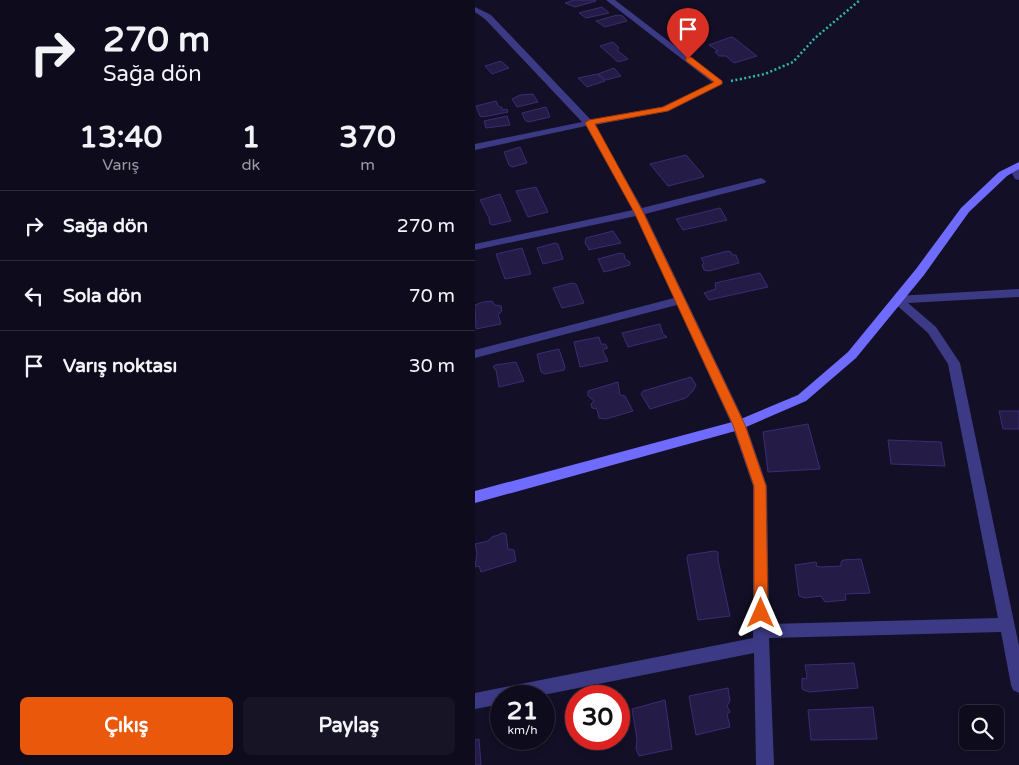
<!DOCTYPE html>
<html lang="tr">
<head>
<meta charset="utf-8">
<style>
	:root { --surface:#0e0b1c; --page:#171425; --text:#f1f3f6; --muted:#9b9ba3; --line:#2e2b3b; --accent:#ea580c }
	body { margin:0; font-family:"Varela Round",sans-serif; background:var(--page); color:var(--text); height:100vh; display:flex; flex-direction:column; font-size:19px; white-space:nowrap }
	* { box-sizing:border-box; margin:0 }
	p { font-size:16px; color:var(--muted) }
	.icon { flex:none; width:28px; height:28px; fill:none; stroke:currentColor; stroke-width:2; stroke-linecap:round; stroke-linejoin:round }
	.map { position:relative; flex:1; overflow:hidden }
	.details { display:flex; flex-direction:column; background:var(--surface); width:475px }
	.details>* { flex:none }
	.guide { background:#0e0b1c; color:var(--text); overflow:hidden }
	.fabs { position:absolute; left:484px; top:705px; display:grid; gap:10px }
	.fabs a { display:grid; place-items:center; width:45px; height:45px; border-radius:8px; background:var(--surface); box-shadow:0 2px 8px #0003,0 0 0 1px var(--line); font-size:25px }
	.speed { position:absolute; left:15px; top:685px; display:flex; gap:10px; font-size:25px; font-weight:700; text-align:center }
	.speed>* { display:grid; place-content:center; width:65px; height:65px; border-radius:50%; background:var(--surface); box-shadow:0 2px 8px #0003,0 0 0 1px var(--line); line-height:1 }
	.speed small { font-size:12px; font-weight:400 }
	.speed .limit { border:8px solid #d22; background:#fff; color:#111 }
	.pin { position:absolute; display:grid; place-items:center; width:42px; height:42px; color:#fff; margin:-51px -21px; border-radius:50% 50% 50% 0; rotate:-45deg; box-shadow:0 0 5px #0007 }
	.pin .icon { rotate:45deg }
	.me { position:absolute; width:55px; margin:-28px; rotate:0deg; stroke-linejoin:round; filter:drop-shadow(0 0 4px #0008) }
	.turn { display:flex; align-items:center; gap:18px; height:105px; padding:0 20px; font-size:22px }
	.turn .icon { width:65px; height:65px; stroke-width:2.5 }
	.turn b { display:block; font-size:35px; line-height:42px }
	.eta { display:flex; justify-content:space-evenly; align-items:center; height:85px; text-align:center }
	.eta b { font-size:30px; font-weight:700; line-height:35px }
	.action { display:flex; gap:10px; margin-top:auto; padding:10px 20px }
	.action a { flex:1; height:58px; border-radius:8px; background:var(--accent); color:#fff; font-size:20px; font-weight:700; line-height:58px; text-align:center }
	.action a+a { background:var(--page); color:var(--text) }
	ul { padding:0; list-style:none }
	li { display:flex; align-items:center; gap:15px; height:70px; padding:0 20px; border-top:1px solid var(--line) }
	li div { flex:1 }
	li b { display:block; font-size:19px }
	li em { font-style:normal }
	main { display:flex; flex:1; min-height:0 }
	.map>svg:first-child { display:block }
	.building { fill:#241b47; stroke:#3b2d73 }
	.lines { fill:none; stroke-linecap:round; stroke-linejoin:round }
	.path { stroke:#2fb8b0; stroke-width:2.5; stroke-dasharray:2 2.5; stroke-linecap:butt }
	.street { fill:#3d3a85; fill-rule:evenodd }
	.secondary { fill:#6f6bff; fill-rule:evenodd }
	.route { fill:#ea580c; stroke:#983908 }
</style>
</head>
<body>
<main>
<section class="details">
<div class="guide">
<div class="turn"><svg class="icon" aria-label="right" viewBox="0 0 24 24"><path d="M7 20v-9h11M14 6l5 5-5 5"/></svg><div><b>270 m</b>Sağa dön</div></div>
</div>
<div class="eta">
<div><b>13:40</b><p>Varış</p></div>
<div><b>1</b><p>dk</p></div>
<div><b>370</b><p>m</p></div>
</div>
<ul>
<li><svg class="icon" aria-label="right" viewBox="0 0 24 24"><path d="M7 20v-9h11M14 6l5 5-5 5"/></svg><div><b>Sağa dön</b></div><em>270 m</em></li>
<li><svg class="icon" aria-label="left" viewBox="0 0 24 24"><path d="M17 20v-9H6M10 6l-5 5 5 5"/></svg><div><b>Sola dön</b></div><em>70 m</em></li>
<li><svg class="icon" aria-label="arrive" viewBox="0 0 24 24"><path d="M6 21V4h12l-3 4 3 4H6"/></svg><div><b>Varış noktası</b></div><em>30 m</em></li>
</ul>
<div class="action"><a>Çıkış</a><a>Paylaş</a></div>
</section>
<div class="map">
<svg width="544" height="765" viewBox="0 0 544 765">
	<rect width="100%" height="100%" fill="#130f26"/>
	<!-- building -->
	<path class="building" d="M99,0H120L121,1L100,7L90,3Z
		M127,7L134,13L111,18L104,13Z
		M142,15L148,16L152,21L130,27L121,21Z
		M256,37L259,38L282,56L259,63L251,56H244L240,52L243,51L234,45Z
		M138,42L144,48L142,50L153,59L143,62L125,46Z
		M26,61L34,68L17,74L10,66Z
		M139,68L146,76L131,80L123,74Z
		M122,74L130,81L112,87L103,78Z
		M58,94L63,102L42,107L37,99L45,95Z
		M21,101L24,107H27V110L32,109L33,112L8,117L5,116L1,106Z
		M71,107L75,117L53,122L50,120L47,113Z
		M32,116L35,125L11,128L9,121Z
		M45,147L52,163L37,167L34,165L29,152Z
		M211,155L229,176L228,177L193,186L175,164Z
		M61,187L73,212L53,217L41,191Z
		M25,194L36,221L18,225L15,224L14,218L5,200Z
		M245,208L252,220L208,230L201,219Z
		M138,231L146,243L113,250L114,249L110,243L111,238Z
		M80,243L83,244L88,259L68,264L62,248Z
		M47,248L56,274L30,279L21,254Z
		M253,251L256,252L257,255H261L264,263L234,271L229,270L227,265L229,263L226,258Z
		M145,253L149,254L150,259L155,262V265L129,272L123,259Z
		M285,273L293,287L234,300L229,293L241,289L240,283Z
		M97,283L101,284L109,303L87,308L78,288Z
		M17,301L20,305L26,306L27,311L23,315L26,324L1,329L0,305L8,302Z
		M185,324L188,334L192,337L153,347L147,333Z
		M124,337L126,344H130L132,346V349L130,348L128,351L133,361L105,367L99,342Z
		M84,349L90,367L89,370L70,374L66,372L62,354Z
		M41,362L49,381L24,387L21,370L18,367L20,365Z
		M216,377L221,385L218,391L211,398L175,409L166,394L168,391Z
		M143,382L145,395L150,396L158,411L131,419L124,418L122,409L117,408L116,404L119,401L113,396V391Z
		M524,411H544V429H528Z
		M333,424L345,469L293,472L288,432Z
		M413,440L466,442L470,466L416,464Z
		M27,533L31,534L33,549L39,550L41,561L6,572L4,566L0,567L2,553L0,544L13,541L18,536H21Z
		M239,551L243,552V560L255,616L223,620L212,559L213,555Z
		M386,559L395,593L370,594L371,600L350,602L346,596L330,598L324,596L320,565L340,562L342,563L341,566L346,567L366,566V562L368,560Z
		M379,663L383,688L334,692L327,689V678L331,679L332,676L330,665Z
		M253,688L255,701L252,706L255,712L252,714L255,727L221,735L214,696Z
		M190,700L197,749L164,756L161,749L162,739L157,709Z
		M398,707L402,739L336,740L333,710Z
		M4,739L6,765H0V740Z"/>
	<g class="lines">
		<!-- path -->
		<path class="path" d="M256,81L290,74L318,62L340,38L385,0"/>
		<!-- street -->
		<path class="street" d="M131,0H140L248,83L193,111L120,125L167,208L286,178L291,181L290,183L170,214L271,425L292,486L294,624L523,618L473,364L453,333L416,300L422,296L544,289V297L433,303L461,327L485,363L544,646V693L538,690L536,685L526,632L294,638L299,765H281L279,653L63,696H26V704L0,709V693L278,638V486L257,425L202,305L0,358V350L199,298L161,216L0,250V244L158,210L111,126L0,150V144L107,122L10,19L0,12V7L16,15L116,120L187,107L238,83Z
			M539,165L544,168V180L540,179L534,168Z"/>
		<!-- secondary -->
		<path class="secondary" d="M544,162V169L532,176L494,212L449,275L381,358L331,401L264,430L0,503V491L261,421L323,395L373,352L441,269L486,208L524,172Z"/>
	</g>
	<!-- route -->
	<path class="route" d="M211,57H216L247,81V84L193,111L120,124L168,212L270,425L291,486L293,613L291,617L286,619L281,617L279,613V486L258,425L159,212L110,123L114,120L188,107L239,82L211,61Z"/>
</svg>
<div class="fabs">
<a><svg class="icon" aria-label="search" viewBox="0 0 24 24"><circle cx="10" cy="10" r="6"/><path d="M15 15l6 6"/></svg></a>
</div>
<div class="speed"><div>21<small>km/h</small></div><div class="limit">30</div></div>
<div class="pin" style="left:213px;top:59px;background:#d93025"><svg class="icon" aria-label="arrive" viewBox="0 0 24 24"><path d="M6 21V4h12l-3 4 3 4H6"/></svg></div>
<svg class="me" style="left:286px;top:613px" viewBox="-20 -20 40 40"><path d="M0-17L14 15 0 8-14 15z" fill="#ea580c" stroke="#fff" stroke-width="4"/></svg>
</div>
</main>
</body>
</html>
